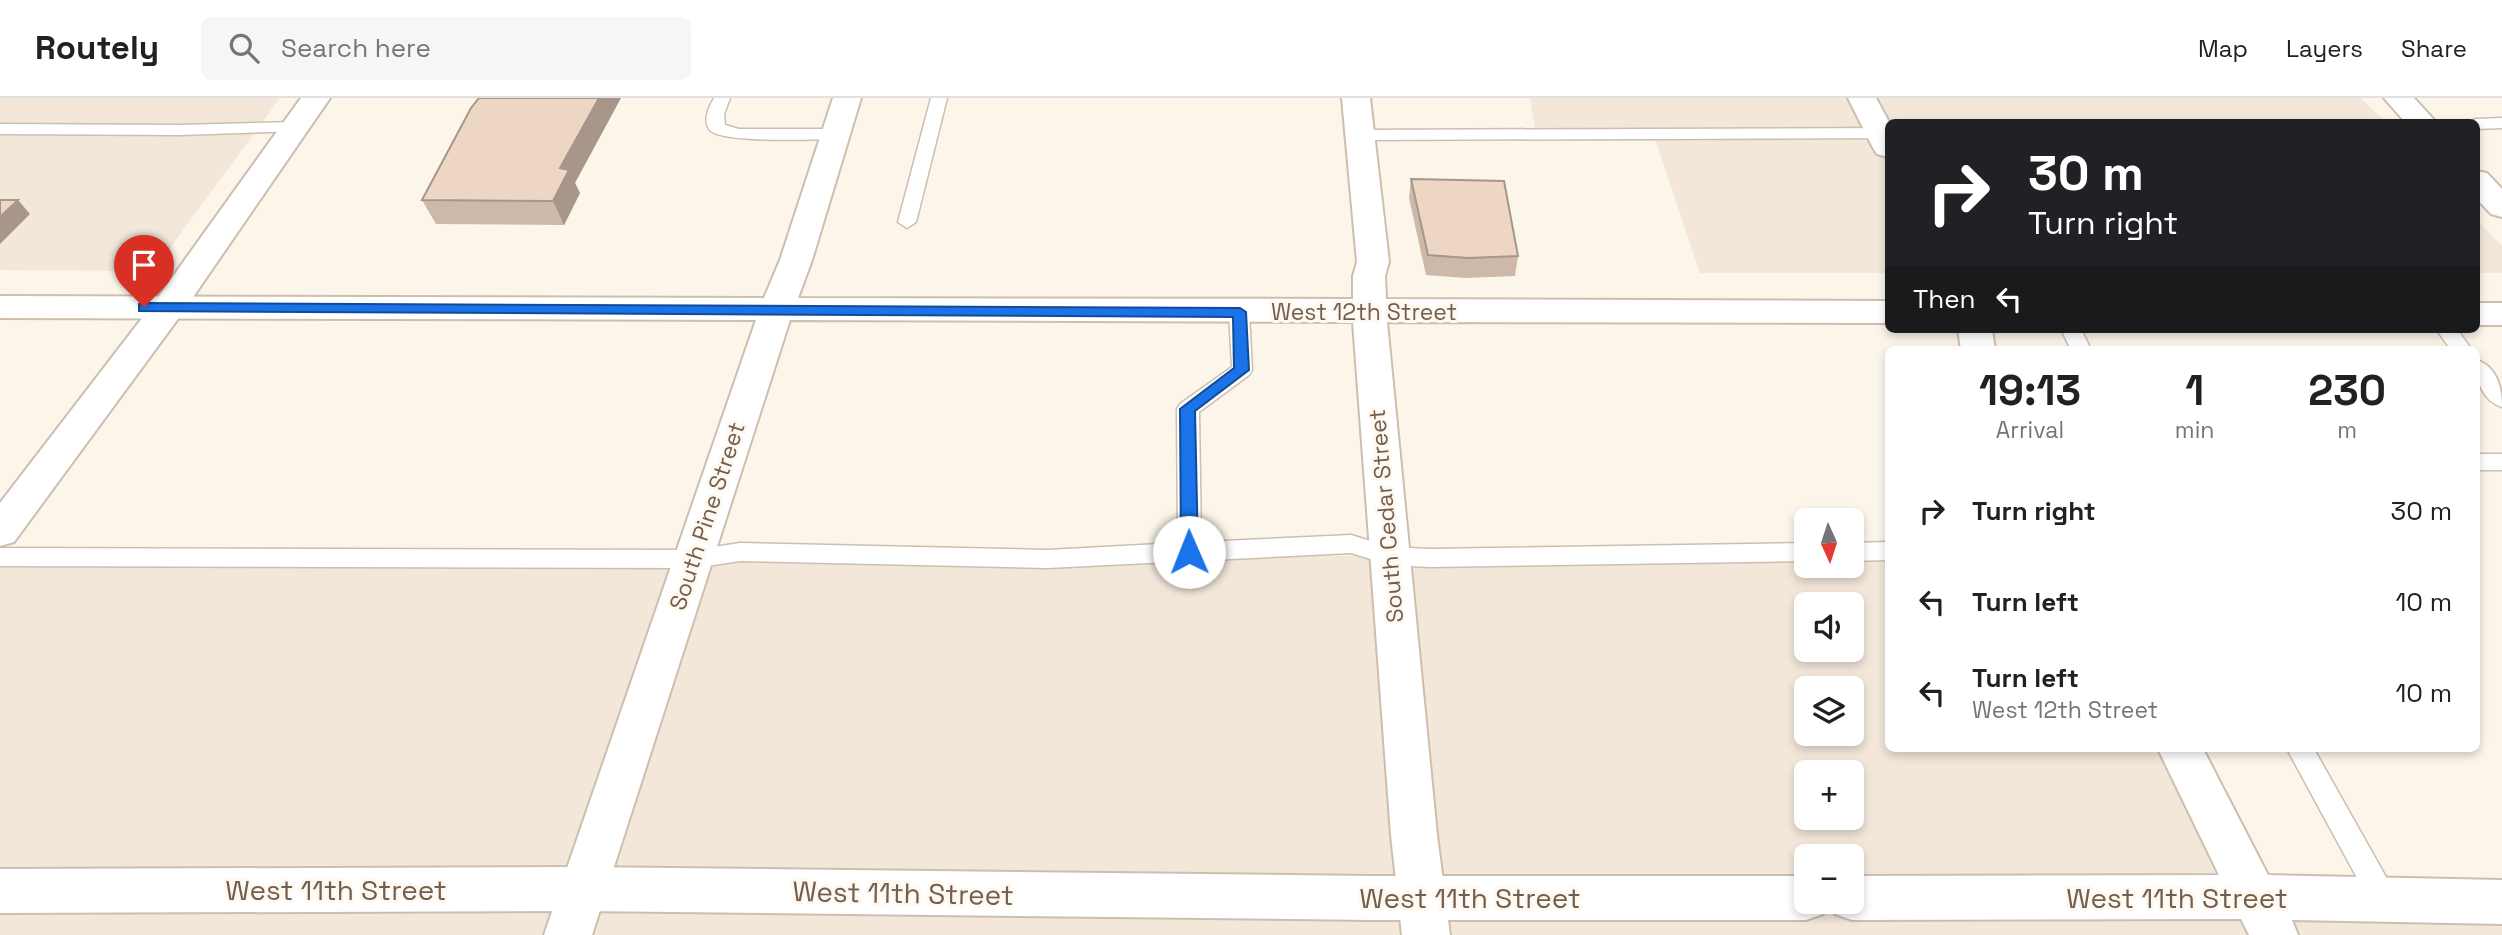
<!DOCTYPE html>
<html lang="en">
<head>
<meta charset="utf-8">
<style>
	:root { --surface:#fff; --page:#f6f6f6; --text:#202124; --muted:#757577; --line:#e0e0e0 }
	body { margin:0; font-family:"Space Grotesk",sans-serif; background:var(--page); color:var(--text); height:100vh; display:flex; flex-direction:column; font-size:26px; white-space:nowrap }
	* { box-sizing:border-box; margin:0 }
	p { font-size:23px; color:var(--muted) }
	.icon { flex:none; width:38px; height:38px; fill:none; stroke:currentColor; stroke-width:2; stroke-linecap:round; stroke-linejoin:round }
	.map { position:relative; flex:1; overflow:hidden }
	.panel { position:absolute; left:1885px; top:248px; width:595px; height:406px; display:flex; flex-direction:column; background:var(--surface); border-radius:10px; box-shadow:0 4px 10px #0003 }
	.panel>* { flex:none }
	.hud { position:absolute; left:1885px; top:21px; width:595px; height:214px; border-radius:10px; box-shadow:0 4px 10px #0003; background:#202124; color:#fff; overflow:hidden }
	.needle { width:46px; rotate:177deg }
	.buttons { position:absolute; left:1794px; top:410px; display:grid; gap:14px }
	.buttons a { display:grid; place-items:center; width:70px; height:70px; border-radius:10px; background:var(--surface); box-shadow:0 4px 10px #0003; font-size:35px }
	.pin { position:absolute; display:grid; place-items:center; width:60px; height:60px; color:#fff; margin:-72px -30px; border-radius:50% 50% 50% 0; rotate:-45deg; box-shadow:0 0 7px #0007 }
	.pin .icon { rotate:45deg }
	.me { position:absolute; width:77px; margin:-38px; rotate:359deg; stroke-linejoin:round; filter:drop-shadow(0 0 5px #0008) }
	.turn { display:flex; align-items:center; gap:24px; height:147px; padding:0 28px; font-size:32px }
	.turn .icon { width:91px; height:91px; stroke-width:2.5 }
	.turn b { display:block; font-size:49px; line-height:60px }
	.then { display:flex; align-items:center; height:66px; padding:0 28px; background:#0003; gap:14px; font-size:26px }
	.eta { display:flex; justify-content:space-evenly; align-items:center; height:119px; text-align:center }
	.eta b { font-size:42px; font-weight:800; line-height:49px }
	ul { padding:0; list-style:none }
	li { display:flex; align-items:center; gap:21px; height:91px; padding:0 28px }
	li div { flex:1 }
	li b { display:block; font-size:26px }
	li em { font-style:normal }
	header { display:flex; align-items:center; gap:42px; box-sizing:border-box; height:98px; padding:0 35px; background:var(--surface); border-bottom:2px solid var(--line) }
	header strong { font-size:33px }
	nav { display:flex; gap:38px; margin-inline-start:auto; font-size:24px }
	.search { width:490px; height:63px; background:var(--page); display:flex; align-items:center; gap:18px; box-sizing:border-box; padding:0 24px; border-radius:10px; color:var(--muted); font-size:26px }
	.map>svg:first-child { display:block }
	.residential { fill:#f2e7d9; fill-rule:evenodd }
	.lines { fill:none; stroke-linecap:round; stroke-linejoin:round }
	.service-casing { stroke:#cdbeb0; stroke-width:3 }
	.minor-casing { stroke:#cdbeb0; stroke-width:4 }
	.secondary-casing { stroke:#cfbeae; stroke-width:4 }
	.service { fill:#fff; fill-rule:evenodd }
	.minor { fill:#fff; fill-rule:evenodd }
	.secondary { fill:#fff; fill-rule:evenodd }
	.wall { fill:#cdb8a9 }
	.shaded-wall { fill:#a79689 }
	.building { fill:#eed6c4; stroke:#a79689; stroke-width:2 }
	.route { fill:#1a73e8; stroke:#114b97; stroke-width:2 }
	.labels { text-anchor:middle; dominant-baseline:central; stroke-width:6; stroke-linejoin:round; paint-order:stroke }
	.street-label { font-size:23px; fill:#745e4f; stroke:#fef9f0 }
	.near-street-label { font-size:28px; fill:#745e4f; stroke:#fef9f0 }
</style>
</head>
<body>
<header>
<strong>Routely</strong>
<div class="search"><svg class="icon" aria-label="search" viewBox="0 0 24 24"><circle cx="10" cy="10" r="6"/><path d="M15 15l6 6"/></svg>Search here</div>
<nav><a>Map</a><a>Layers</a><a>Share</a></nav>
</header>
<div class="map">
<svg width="2502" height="837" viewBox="0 0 2502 837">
	<rect width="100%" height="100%" fill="#fbf5ea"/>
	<!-- residential -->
	<path class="residential" d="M0,0H280L153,173L0,172Z
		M1530,0H2361L2385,24H1888V175H1700L1653,35H1536Z
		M2476,121L2502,148V175H2476Z
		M0,451L1390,458L1806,453V467H1852V453H1888V651H2180L2256,799L2502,793V837H0ZM1806,506H1852V551H1806ZM1806,590H1852V635H1806ZM1806,674H1852V719H1806ZM1806,758H1852V803H1806Z"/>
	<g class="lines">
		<defs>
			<path id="service" d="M714,0H730L724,16L725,27L739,31H837L846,36L837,41C817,41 718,46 709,31C703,21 709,9 714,0Z
				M931,0H947L916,124L907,130L898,124Z
				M2502,20V30L2476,31V24H2468L2476,21Z
				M295,24L301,25L304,29L301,33L180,37L0,36V26L180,27Z
				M1888,30V40L1359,42L1350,37L1359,32Z
				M1239,207L1246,209L1249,214L1252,272L1249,277L1199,314L1201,444L1351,437L1390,449L1430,451L1806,445V463L1430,469L1390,467L1351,455L1047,470L740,463L694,470L0,468V450L694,452L740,445L1047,452L1178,445L1177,311L1180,306L1232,269L1229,214L1232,209Z
				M2061,231H2081L2091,252H2071Z
				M2436,231H2457L2472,252H2451Z
				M2476,262C2497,268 2502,290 2502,309C2481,302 2476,281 2476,262Z
				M2476,356H2502V372H2476Z
				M1888,444V462L1852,463V445Z
				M2287,651H2314L2395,795L2399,804L2395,813L2385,817L2375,813Z"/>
			<path id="minor" d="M301,0H330L180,218L14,444L0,448V405L156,202Z
				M1848,0H1876L1889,24L1888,59L1877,56L1873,50Z
				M2384,0H2414L2436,24H2405Z
				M2476,73L2487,75L2502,91V119L2491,116L2476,100Z
				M1958,231H1992L1995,252H1961Z
				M2158,651H2203L2268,777L2502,782V826L2292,822L2298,837H2249L2241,821L1852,822L1835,816L1830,803H1852V778L2219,777Z
				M582,769L1371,778H1806V803H1828L1823,816L1806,822H1371L582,813L0,815V771Z"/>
			<path id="secondary" d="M833,0H861L812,162L798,200L1353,201V178L1357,164L1342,0H1370L1389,164L1385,178L1386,201L1888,203V225L1387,224L1437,737L1450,837H1402L1391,737L1353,224L790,222L592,837H544L756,222L0,220V198L764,200L780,162Z
				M2476,205H2502V227H2476Z"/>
		</defs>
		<!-- service casing -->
		<use href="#service" class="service-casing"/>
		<!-- minor casing -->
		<use href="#minor" class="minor-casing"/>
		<!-- secondary casing -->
		<use href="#secondary" class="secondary-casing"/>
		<!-- service -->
		<use href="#service" class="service"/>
		<!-- minor -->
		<use href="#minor" class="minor"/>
		<!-- secondary -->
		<use href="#secondary" class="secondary"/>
	</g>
	<!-- wall -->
	<path class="wall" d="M1411,81L1518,158L1515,178L1465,180L1426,177L1409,100Z
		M575,85L580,95L564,127L436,126L422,102Z"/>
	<!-- shaded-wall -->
	<path class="shaded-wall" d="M599,0H621L575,85L580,95L564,127L553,103L560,70Z
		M18,102L30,116L0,146V119Z"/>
	<!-- building -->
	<path class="building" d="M479,0H599L560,70L569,72L553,103L422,102L471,10Z
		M1411,81L1504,83L1518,158L1468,160L1428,157Z
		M0,102H18L0,119Z"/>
	<!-- route -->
	<path class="route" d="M144,205L1240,210L1246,214L1249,272L1195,313L1198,454L1189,461L1181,454L1180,311L1234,270L1233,219L139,213V206Z"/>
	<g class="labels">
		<!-- street labels -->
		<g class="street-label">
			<text x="1364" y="214">West 12th Street</text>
			<text transform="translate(707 418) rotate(-72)">South Pine Street</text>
			<text transform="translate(1386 418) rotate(-95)">South Cedar Street</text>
		</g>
		<!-- near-street labels -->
		<g class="near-street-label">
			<text x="336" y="792">West 11th Street</text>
			<text transform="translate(903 795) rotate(1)">West 11th Street</text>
			<text x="1470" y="800">West 11th Street</text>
			<text x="2177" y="800">West 11th Street</text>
		</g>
	</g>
</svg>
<div class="buttons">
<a><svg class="needle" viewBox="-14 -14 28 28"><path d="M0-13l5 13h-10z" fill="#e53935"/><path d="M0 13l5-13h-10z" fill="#757577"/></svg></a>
<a><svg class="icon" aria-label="sound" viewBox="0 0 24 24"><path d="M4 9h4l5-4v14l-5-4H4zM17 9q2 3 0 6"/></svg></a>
<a><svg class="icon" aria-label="layers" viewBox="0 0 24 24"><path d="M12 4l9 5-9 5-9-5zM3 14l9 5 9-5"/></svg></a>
<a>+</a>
<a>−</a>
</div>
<div class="pin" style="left:144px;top:209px;background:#d93025"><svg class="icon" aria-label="arrive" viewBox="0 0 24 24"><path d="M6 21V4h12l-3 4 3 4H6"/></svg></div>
<svg class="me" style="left:1189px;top:454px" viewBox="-20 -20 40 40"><circle r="19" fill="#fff"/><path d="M0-13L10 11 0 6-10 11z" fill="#1a73e8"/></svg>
<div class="hud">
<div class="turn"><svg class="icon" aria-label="right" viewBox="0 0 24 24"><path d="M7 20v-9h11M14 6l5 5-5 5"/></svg><div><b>30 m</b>Turn right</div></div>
<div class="then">Then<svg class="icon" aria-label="left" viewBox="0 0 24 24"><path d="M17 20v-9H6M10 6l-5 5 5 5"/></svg></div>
</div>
<section class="panel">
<div class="eta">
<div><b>19:13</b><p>Arrival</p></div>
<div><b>1</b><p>min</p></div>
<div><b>230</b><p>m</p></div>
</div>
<ul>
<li><svg class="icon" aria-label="right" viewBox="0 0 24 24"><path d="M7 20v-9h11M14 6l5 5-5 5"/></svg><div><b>Turn right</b></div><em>30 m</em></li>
<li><svg class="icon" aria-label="left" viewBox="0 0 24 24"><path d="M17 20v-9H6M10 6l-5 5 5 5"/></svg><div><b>Turn left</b></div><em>10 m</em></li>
<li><svg class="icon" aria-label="left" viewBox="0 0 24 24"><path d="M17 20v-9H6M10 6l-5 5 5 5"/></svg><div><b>Turn left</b><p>West 12th Street</p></div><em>10 m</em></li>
</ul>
</section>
</div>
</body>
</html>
